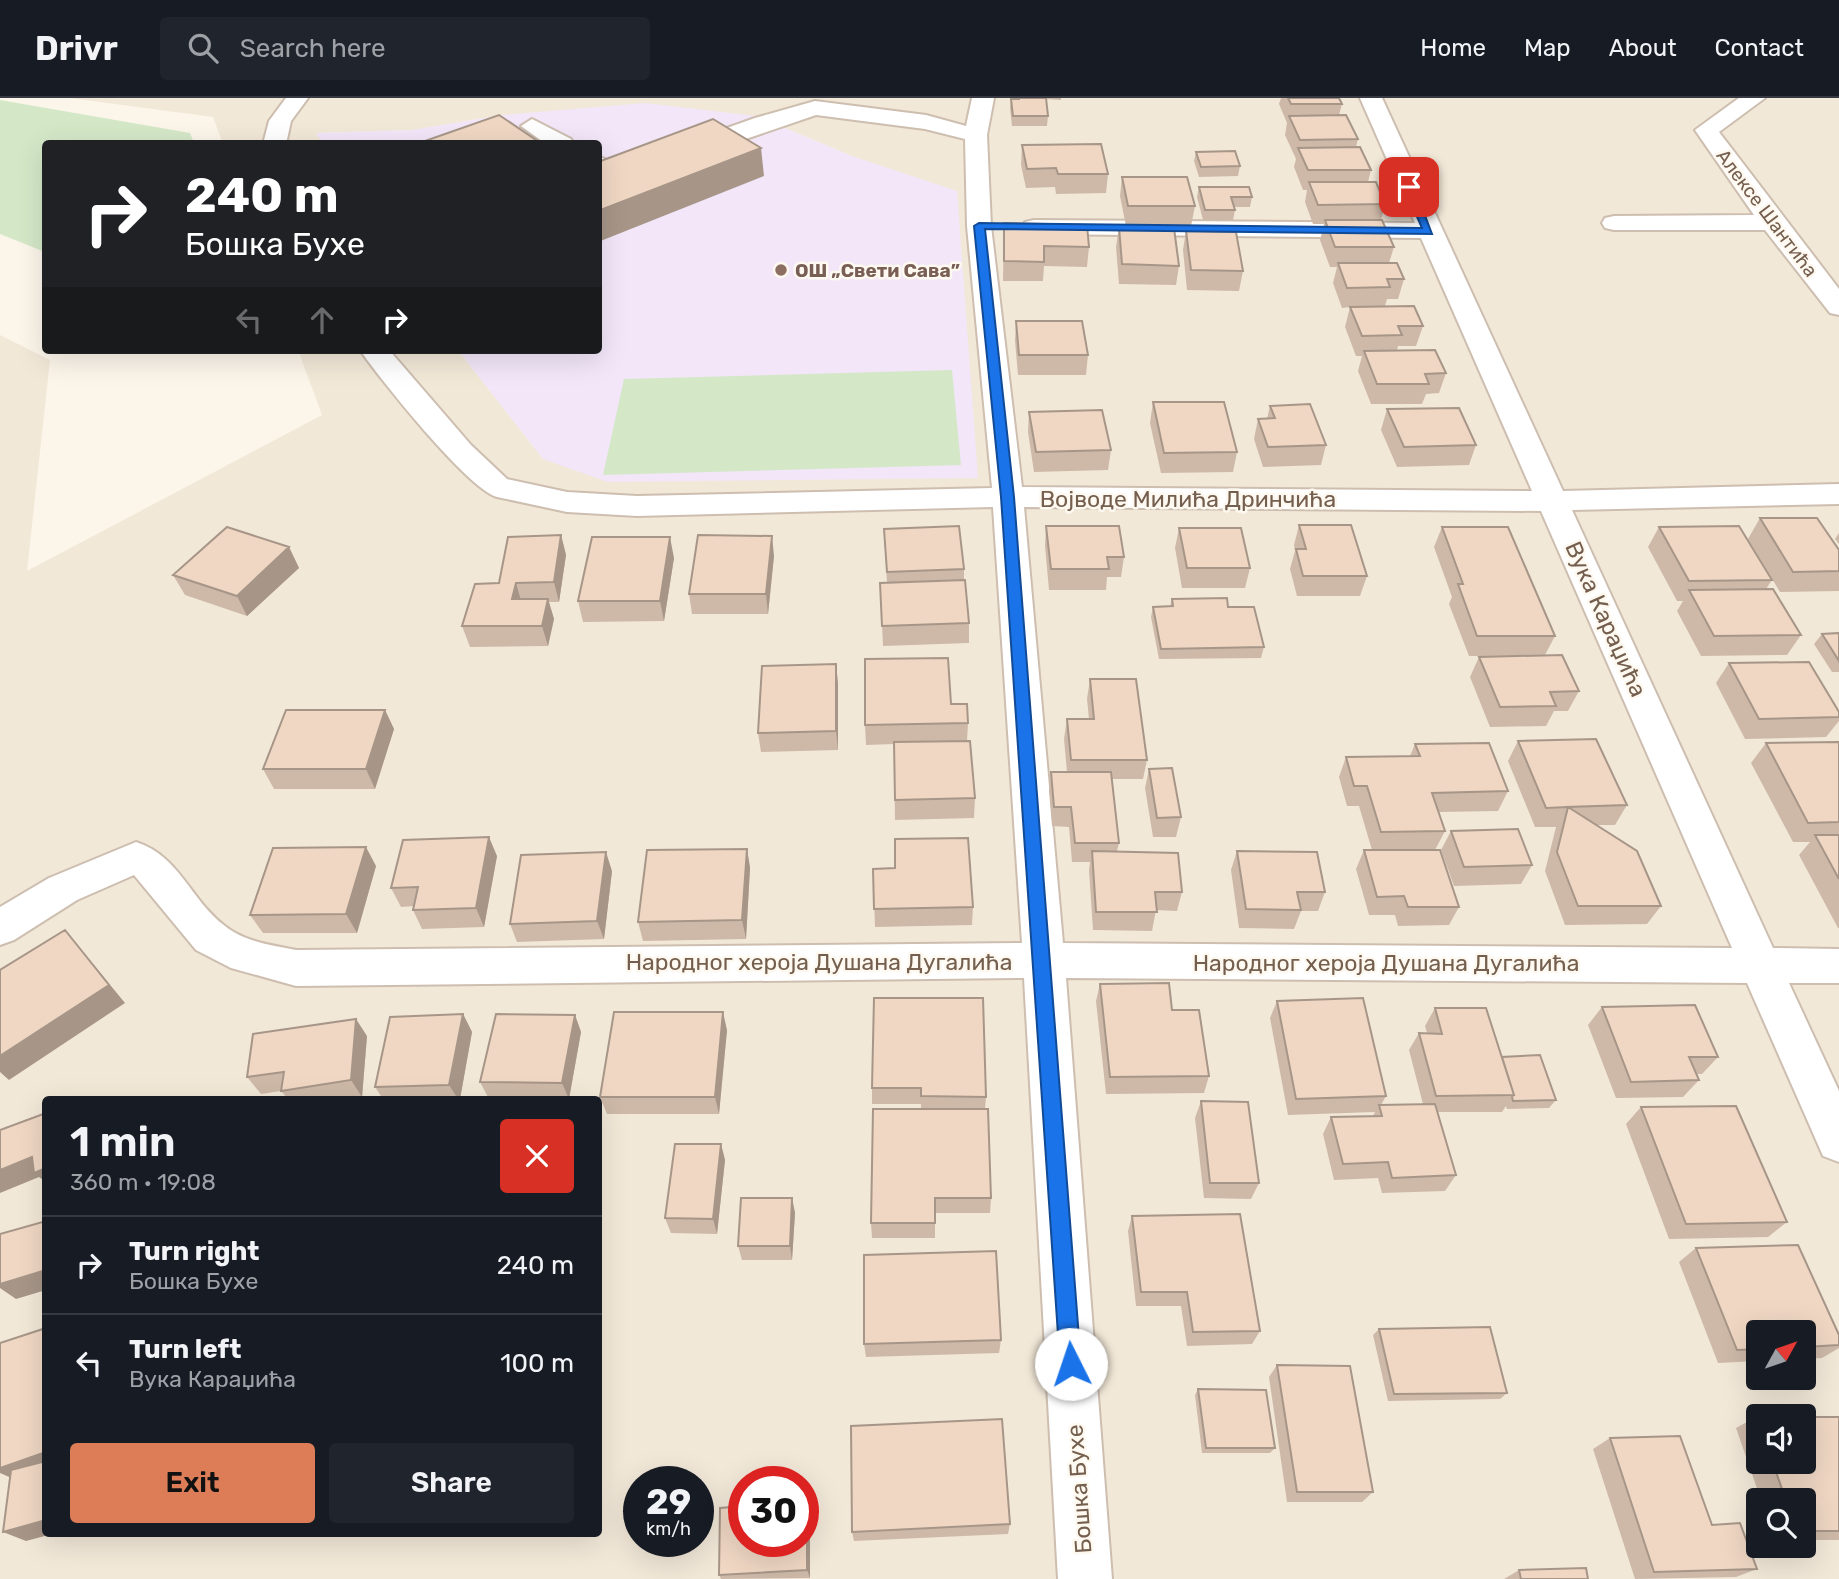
<!DOCTYPE html>
<html lang="en">
<head>
<meta charset="utf-8">
<style>
	:root { --surface:#171b24; --page:#20242c; --text:#f1f3f6; --muted:#9ea1a6; --line:#363941; --accent:#dc7d58 }
	body { margin:0; font-family:Rubik,sans-serif; background:var(--page); color:var(--text); height:100vh; display:flex; flex-direction:column; font-size:26px; white-space:nowrap }
	* { box-sizing:border-box; margin:0 }
	p { font-size:23px; color:var(--muted) }
	.icon { flex:none; width:38px; height:38px; fill:none; stroke:currentColor; stroke-width:2; stroke-linecap:round; stroke-linejoin:round }
	.map { position:relative; flex:1; overflow:hidden }
	.details { position:absolute; left:42px; top:998px; width:560px; height:441px; display:flex; flex-direction:column; background:var(--surface); border-radius:7px; box-shadow:0 7px 28px #0002 }
	.details>* { flex:none }
	.top-card { position:absolute; left:42px; top:42px; width:560px; height:214px; border-radius:7px; box-shadow:0 7px 28px #0002; background:#202124; color:#fff; overflow:hidden }
	.needle { width:46px; rotate:50deg }
	.tools { position:absolute; left:1746px; top:1222px; display:grid; gap:14px }
	.tools a { display:grid; place-items:center; width:70px; height:70px; border-radius:7px; background:var(--surface); box-shadow:0 7px 28px #0002; font-size:35px }
	.speed { position:absolute; left:623px; top:1368px; display:flex; gap:14px; font-size:35px; font-weight:700; text-align:center }
	.speed>* { display:grid; place-content:center; width:91px; height:91px; border-radius:50%; background:var(--surface); box-shadow:0 7px 28px #0002; line-height:1 }
	.speed small { font-size:18px; font-weight:400 }
	.speed .limit { border:10px solid #d22; background:#fff; color:#111 }
	.pin { position:absolute; display:grid; place-items:center; width:60px; height:60px; color:#fff; margin:-30px; border-radius:14px; box-shadow:0 4px 10px #0006 }
	.me { position:absolute; width:77px; margin:-38px; rotate:356deg; stroke-linejoin:round; filter:drop-shadow(0 0 5px #0008) }
	.turn { display:flex; align-items:center; gap:24px; height:147px; padding:0 28px; font-size:32px }
	.turn .icon { width:91px; height:91px; stroke-width:2.5 }
	.turn b { display:block; font-size:49px; line-height:60px }
	.lanes { display:flex; align-items:center; height:66px; padding:0 28px; background:#0003; justify-content:center; gap:35px; direction:ltr }
	.lanes .off { opacity:.35 }
	.round { display:grid; place-items:center; flex:none; width:74px; height:74px; border-radius:7px; background:var(--page) }
	.overview { display:flex; align-items:center; justify-content:space-between; height:119px; padding:0 28px }
	h1 { font-size:42px; font-weight:600; line-height:52px }
	.button { display:flex; gap:14px; margin-top:auto; padding:14px 28px }
	.button a { flex:1; height:80px; border-radius:7px; background:var(--accent); color:#111; font-size:28px; font-weight:600; line-height:80px; text-align:center }
	.button a+a { background:var(--page); color:var(--text) }
	ul { padding:0; list-style:none }
	li { display:flex; align-items:center; gap:21px; height:98px; padding:0 28px; border-top:2px solid var(--line) }
	li div { flex:1 }
	li b { display:block; font-size:26px }
	li em { font-style:normal }
	header { display:flex; align-items:center; gap:42px; box-sizing:border-box; height:98px; padding:0 35px; background:var(--surface); border-bottom:2px solid var(--line) }
	header strong { font-size:33px }
	nav { display:flex; gap:38px; margin-inline-start:auto; font-size:24px }
	.search { width:490px; height:63px; background:var(--page); display:flex; align-items:center; gap:18px; box-sizing:border-box; padding:0 24px; border-radius:7px; color:var(--muted); font-size:26px }
	.map>svg:first-child { display:block }
	.residential { fill:#f2e8d8; fill-rule:evenodd }
	.education { fill:#f2e6f8 }
	.green { fill:#d4e8c8 }
	.lines { fill:none; stroke-linecap:round; stroke-linejoin:round }
	.minor-casing { stroke:#cdbeb0; stroke-width:4 }
	.minor { fill:#fff; fill-rule:evenodd }
	.wall { fill:#ceb9a8 }
	.shaded-wall { fill:#a79688 }
	.building { fill:#efd7c3; stroke:#a79688; stroke-width:2 }
	.route { fill:#1a73e8; stroke:#114b97; stroke-width:2 }
	.education-dot { fill:#8d6e63; stroke:#fef9f0; stroke-width:2.5 }
	.labels { text-anchor:middle; dominant-baseline:central; stroke-width:5; stroke-linejoin:round; paint-order:stroke }
	.far-street-label { font-size:19px; fill:#745e4e; stroke:#fef9f0 }
	.far-education-label { font-size:19px; font-weight:bold; fill:#785e54; stroke:#fef9f0; text-anchor:start }
	.street-label { font-size:23px; fill:#745e4e; stroke:#fef9f0 }
</style>
</head>
<body>
<header>
<strong>Drivr</strong>
<div class="search"><svg class="icon" aria-label="search" viewBox="0 0 24 24"><circle cx="10" cy="10" r="6"/><path d="M15 15l6 6"/></svg>Search here</div>
<nav><a>Home</a><a>Map</a><a>About</a><a>Contact</a></nav>
</header>
<div class="map">
<svg width="1839" height="1481" viewBox="0 0 1839 1481">
	<rect width="100%" height="100%" fill="#fbf5ea"/>
	<!-- residential -->
	<path class="residential" d="M70,0H1839V1481H0V237L50,262L27,473L322,317L298,252H458L543,361L852,58L756,18L502,17L412,32L317,35L323,45L223,46L213,19ZM46,1001H598V1435H46ZM1759,1234H1804V1279H1759ZM1759,1318H1804V1363H1759ZM639,1384H698V1444H639ZM744,1384H803V1444H744ZM1759,1402H1804V1447H1759Z"/>
	<!-- education -->
	<path class="education" d="M645,5L756,18L852,58L957,93L978,380L608,384L543,361L458,252H598V46H323L316,35L412,32L502,17Z"/>
	<!-- green -->
	<path class="green" d="M0,2L190,35L194,45L46,46L45,154L0,136Z
		M952,272L961,367L603,377L624,281Z"/>
	<g class="lines">
		<defs>
			<path id="minor" d="M286,0H308L291,23L286,46H263L269,23Z
				M972,0H994L987,37L991,128L1022,389L1532,393L1421,140L1034,136L1025,134L1022,129L1025,124L1034,122L1415,125L1360,0H1382L1563,393L1839,386V406L1572,412L1773,850L1839,851V885H1789L1839,993V1064L1823,1058L1747,885L1066,880L1112,1481H1058L1024,880L296,888L231,870L196,852L134,777L77,802L14,842L0,847V809L49,780L136,744C180,758 190,802 225,828C245,844 272,847 296,852L1022,845L993,409L637,418L567,414L497,399C468,391 380,281 360,252H389L471,347L507,381L567,394L637,398L992,390L967,128L965,41L925,31L816,17L626,82L618,84L598,75V58L620,68L755,20L815,3L926,17L966,28ZM1024,409L1541,413L1732,850L1063,845Z
				M1739,0H1765L1719,34L1839,191V217L1830,215L1765,132H1614L1605,130L1602,125L1605,120L1614,118L1754,117L1695,32Z
				M532,21L571,41L574,46H546L521,28Z"/>
		</defs>
		<!-- minor casing -->
		<use href="#minor" class="minor-casing"/>
		<!-- minor -->
		<use href="#minor" class="minor"/>
	</g>
	<!-- wall -->
	<path class="wall" d="M1012,0H1061V2L1046,1L1048,18L1047,28H1012L1010,10L1011,1L1018,0Z
		M1281,0H1339L1342,6L1339,17L1358,41L1356,49L1371,72L1368,84L1385,106L1381,122L1394,149L1389,165L1404,181L1398,201H1387L1385,208L1423,228L1416,248H1398L1397,253L1446,275L1439,295L1426,296L1422,306H1371L1358,273L1362,258H1356L1345,229L1350,209L1342,210L1333,185L1337,169H1330L1320,142L1324,126H1313L1305,104L1307,92H1303L1294,69L1296,61L1285,37L1287,25L1279,6Z
		M1022,47L1108,76L1106,95L1056,96L1055,89L1026,90L1021,67Z
		M1196,54L1240,68L1238,78L1199,79L1194,63Z
		M1122,79L1195,108L1191,128H1126L1120,98Z
		M1199,89L1252,99L1250,109H1234L1235,112L1233,122H1203L1197,99Z
		M1004,125L1089,149L1087,169L1044,168L1043,183H1003Z
		M1119,129L1179,168L1176,187L1119,186L1116,149Z
		M1186,133L1243,173L1239,193L1187,192L1183,152Z
		M1016,223L1088,257L1086,277H1018L1015,243Z
		M1153,304L1237,354L1233,374L1161,375L1150,325Z
		M1270,308L1326,347L1321,367L1263,369L1254,341L1258,321H1267Z
		M1387,311L1476,347L1469,367L1397,369L1381,332Z
		M1029,314L1111,352L1108,372L1034,374L1028,334Z
		M1760,420L1839,452V493L1780,494L1748,441Z
		M1299,427L1367,478L1360,498H1297L1290,471L1295,453L1294,447Z
		M1046,428L1124,459L1121,479H1107L1106,492H1049L1045,448Z
		M1442,429L1555,538L1545,557L1579,593L1568,613H1554L1546,628L1490,629L1470,579L1479,559L1528,558H1469L1449,506L1452,499L1434,449Z
		M1659,429L1772,482L1766,491L1801,537L1787,557L1701,558L1677,513L1683,503H1677L1648,449Z
		M1179,430L1250,470L1245,490H1182L1175,450Z
		M884,431L964,471V482L969,525V545L883,548L880,485H887Z
		M1839,435V446L1835,441Z
		M561,437L566,457L559,504H549L554,521L548,548L470,549L462,528L499,485Z
		M289,449L299,470L247,518L185,497L173,477Z
		M774,458L768,516H692L689,496Z
		M674,460L664,523L583,524L578,503Z
		M1172,501L1228,509L1264,549L1261,560L1159,561L1151,519L1153,509L1170,508Z
		M1839,535V574H1832L1814,546L1822,536Z
		M1729,565L1839,614V623L1826,639L1745,641L1716,585Z
		M836,566L838,586V652L761,654L758,635Z
		M1090,581L1147,662L1143,681H1111L1119,745L1117,753L1182,794L1177,813L1156,812L1152,833L1093,832L1089,772L1090,764H1072L1069,729L1052,728L1049,693L1051,674H1067L1064,641L1067,621H1089L1087,601Z
		M951,606L968,625L967,643L975,700L974,720L895,722L894,646L866,647L865,627Z
		M385,612L394,631L375,691H274L263,671Z
		M1518,643L1627,707L1615,727H1596L1661,808L1647,826L1565,827L1545,773L1556,729H1535L1508,663Z
		M1839,644V830H1838L1799,757L1810,744H1793L1751,665L1766,645Z
		M1415,646L1508,693L1498,713L1438,714L1445,733L1435,752L1459,809L1449,827L1398,828L1395,817H1369L1356,771L1364,752H1372L1359,708H1347L1339,679L1346,659L1410,658Z
		M1149,671L1181,719L1176,739H1153L1145,690Z
		M1451,733L1532,767L1521,786L1454,788L1441,752Z
		M747,751L750,770L746,841L643,843L638,824Z
		M1237,753L1325,794L1318,813H1301L1294,831L1239,830L1231,772Z
		M497,758L484,829L422,831L413,812L414,808L401,809L391,790Z
		M376,768L357,835H263L250,817Z
		M873,771L973,809L972,827L875,829Z
		M612,773L604,841L517,844L510,826Z
		M1100,886L1172,912L1209,978L1204,995L1106,996L1096,903Z
		M874,900L986,999L985,1011L991,1100L990,1115H935V1140H872L871,1125L921,1011V1006H872V990Z
		M1277,903L1386,998L1381,1007L1423,1006L1409,952L1419,935H1427L1425,928L1435,910L1502,959L1556,1002L1549,1010L1507,1011L1506,1008L1502,1014H1438L1456,1077L1445,1093L1382,1095L1378,1080L1334,1082L1323,1036L1331,1019L1373,1018L1375,1014L1288,1017L1270,920Z
		M1602,909L1718,959L1702,976H1696L1699,982L1683,999L1616,1000L1588,927Z
		M463,916L472,934L460,1001H383L375,989Z
		M575,917L581,934L569,1001H489L480,984Z
		M727,932L719,1016H607L600,999Z
		M367,938L362,999L350,1001H288L281,993L261,996L247,979Z
		M1201,1003L1259,1085L1251,1101L1204,1100L1195,1020Z
		M1641,1009L1787,1124L1768,1139L1669,1141L1626,1026Z
		M721,1046L725,1062L717,1136L671,1135L665,1120Z
		M792,1100L795,1115L792,1162H742L738,1148Z
		M1132,1118L1260,1233L1252,1246L1187,1248L1181,1208H1136L1128,1133Z
		M1696,1150L1839,1237V1250L1822,1260L1804,1261V1234H1759V1263L1718,1265L1679,1164Z
		M1379,1231L1507,1295L1500,1301L1388,1303L1373,1237Z
		M1001,1242L999,1255L866,1259L864,1246Z
		M1277,1267L1373,1394L1362,1404H1287L1269,1279Z
		M1198,1291L1275,1350L1270,1355H1202L1195,1297Z
		M1756,1319H1759V1363H1804L1839,1319V1442H1804V1402H1761L1736,1330Z
		M1610,1340L1712,1427L1757,1471L1736,1479L1635,1481L1593,1351Z
		M807,1405L810,1415V1480L721,1481L719,1477Z
		M1010,1426L1008,1436L854,1443L852,1434Z
		M1519,1472L1588,1481H1504Z"/>
	<!-- shaded-wall -->
	<path class="shaded-wall" d="M761,50L764,78L598,144V113Z
		M561,437L566,457L559,504L554,484Z
		M772,438L774,458L768,516L766,496Z
		M670,439L674,460L664,523L660,503Z
		M289,449L299,470L247,518L237,498Z
		M516,485L522,506L512,501Z
		M548,501L554,521L548,548L542,528Z
		M836,566L838,586V652L836,633Z
		M385,612L394,631L375,691L366,671Z
		M489,739L497,758L484,829L476,810Z
		M366,749L376,768L357,835L346,816Z
		M747,751L750,770L746,841L742,822Z
		M606,754L612,773L604,841L597,823Z
		M65,832L125,905L9,982L0,974V958Z
		M723,914L727,932L719,1016L715,999Z
		M463,916L472,934L460,1001H458L449,987Z
		M575,917L581,934L569,1001L562,985Z
		M356,921L367,938L362,999L351,982Z
		M721,1046L725,1062L717,1136L713,1121Z
		M32,1059L46,1070V1084L39,1079L0,1095V1072Z
		M792,1100L795,1115L792,1162L790,1148Z
		M46,1172V1192L16,1201L0,1190V1186Z
		M46,1354V1372L16,1382L0,1375V1370Z
		M807,1405L810,1415V1480L807,1472Z
		M46,1422V1435H56L26,1443L3,1434Z"/>
	<!-- building -->
	<path class="building" d="M1019,0H1046L1048,18H1013L1011,1H1019Z
		M1288,0H1339L1342,6H1291Z
		M499,17L542,46H425L422,44Z
		M1346,17L1358,41L1300,42L1289,18Z
		M713,21L761,50L598,113V64Z
		M1101,46L1108,76H1058L1056,70L1027,71L1022,47Z
		M1360,49L1371,72H1308L1298,50Z
		M1235,53L1240,68L1201,69L1196,54Z
		M1122,79H1187L1195,108H1128Z
		M1309,84H1376L1385,106L1318,107Z
		M1199,89H1249L1252,99H1231L1235,112H1205Z
		M1325,122H1382L1394,149H1335Z
		M1004,125L1087,127L1089,149L1044,148V164L1004,163Z
		M1119,129L1174,130L1179,168L1122,166Z
		M1186,133L1236,134L1243,173L1191,172Z
		M1338,165H1397L1404,181H1387L1390,189L1347,190Z
		M1414,208L1423,228H1398L1402,237L1362,238L1350,209Z
		M1016,223H1082L1088,257H1019Z
		M1435,252L1446,275L1425,276L1429,286H1377L1364,253Z
		M1153,304H1224L1237,354L1164,355Z
		M1310,306L1326,347L1268,349L1258,321L1275,320L1270,308Z
		M1459,310L1476,347L1404,349L1387,311Z
		M1102,312L1111,352L1036,354L1029,314Z
		M1760,420H1817L1839,452V473L1793,474Z
		M1299,427H1351L1367,478H1303L1296,451H1306Z
		M959,428L964,471L887,474L884,431Z
		M1046,428H1119L1124,459H1107L1109,471H1051Z
		M1739,428L1772,482L1689,483L1659,429Z
		M227,429L289,449L237,498L173,477Z
		M1442,429H1508L1555,538H1477L1458,486H1463Z
		M1179,430H1241L1250,470H1187Z
		M561,437L554,484L516,485L512,501H548L542,528H462L475,486L499,485L508,439Z
		M698,437L772,438L766,496H689Z
		M592,439H670L660,503H578Z
		M965,482L969,525L882,528L880,485Z
		M1773,491L1801,537L1714,538L1689,492Z
		M1227,500L1228,509H1254L1264,549L1161,551L1153,509L1173,508L1172,501Z
		M1839,535V563L1822,536Z
		M1562,557L1579,593L1550,594L1556,608L1500,609L1479,559Z
		M948,560L951,606H967L968,625L865,627V561Z
		M1809,564L1839,614V619L1759,621L1729,565Z
		M836,566V633L758,635L762,568Z
		M1090,581H1136L1147,662H1071L1067,621H1094Z
		M286,612H385L366,671H263Z
		M1596,641L1627,707L1568,709L1637,753L1661,808H1578L1557,754L1568,709L1546,710L1518,643Z
		M970,643L975,700L895,702L894,644Z
		M1839,644V724L1808,725L1766,645Z
		M1489,645L1508,693L1432,695L1445,733L1381,734L1367,688H1354L1346,659L1420,658L1415,646Z
		M1172,670L1181,719L1157,720L1149,671Z
		M1051,674H1111L1119,745H1075L1071,709H1054Z
		M1518,731L1532,767L1464,769L1451,733Z
		M1815,737H1839V781Z
		M489,739L476,810L413,812L418,789L391,790L403,742Z
		M968,740L973,809L874,811L873,771L895,770V741Z
		M366,749L346,816L250,817L273,750Z
		M747,751L742,822L638,824L647,752Z
		M1364,752H1440L1459,809H1408L1404,798L1377,799Z
		M1092,753L1178,755L1182,794H1155L1157,814H1096Z
		M1237,753L1317,754L1325,794H1297L1301,812L1246,811Z
		M606,754L597,823L510,826L521,757Z
		M65,832L109,887L0,958V872Z
		M1169,885L1172,912H1199L1209,978L1110,979L1100,886Z
		M874,900H983L986,999L921,998V990H872Z
		M1363,900L1386,998L1296,1001L1277,903Z
		M1695,907L1718,959H1689L1699,982L1631,984L1602,909Z
		M1435,910H1486L1514,997L1436,998L1419,935L1442,936Z
		M614,914H723L715,999H600Z
		M463,916L449,987L375,989L390,919Z
		M496,916L575,917L562,985L480,984Z
		M356,921L351,982L281,993L284,974L247,979L253,936Z
		M1540,957L1556,1002L1513,1003L1512,999L1514,997L1502,959Z
		M1201,1003L1248,1004L1259,1085H1210Z
		M1435,1006L1456,1077L1392,1080L1388,1064L1343,1066L1331,1019L1382,1018L1379,1007Z
		M1736,1008L1787,1124L1686,1126L1641,1009Z
		M873,1011H988L991,1100H935V1125H871Z
		M46,1015V1070L34,1075L32,1059L0,1072V1032Z
		M675,1046H721L713,1121L665,1120Z
		M741,1100H792L790,1148H738Z
		M1240,1116L1260,1233L1193,1234L1187,1194H1141L1132,1118Z
		M46,1123V1172L0,1186V1136Z
		M1798,1147L1839,1237V1247L1804,1249V1234H1759V1251L1737,1252L1696,1150Z
		M996,1153L1001,1242L864,1246V1157Z
		M1490,1229L1507,1295L1394,1296L1379,1231Z
		M46,1230V1354L0,1370V1245Z
		M1277,1267L1350,1268L1373,1394H1297Z
		M1198,1291L1266,1292L1275,1350H1206Z
		M1804,1319H1839V1433H1804V1402H1786L1772,1363H1804Z
		M1002,1321L1010,1426L852,1434L851,1328Z
		M1680,1338L1712,1427L1740,1425L1757,1471L1654,1474L1610,1340Z
		M46,1363V1422L3,1434L11,1372Z
		M803,1405H807V1472L719,1477L720,1410L744,1408V1444H803Z
		M1586,1470L1588,1481H1521L1519,1472Z"/>
	<!-- route -->
	<path class="route" d="M1409,86L1414,89L1432,136L985,131L1014,399L1081,1266L1078,1273L1071,1276L1063,1273L1060,1266L1001,399L974,128L979,125L1422,130L1404,89Z"/>
	<!-- markers -->
	<circle class="education-dot" cx="781" cy="172" r="7"/>
	<g class="labels">
		<!-- far-street labels -->
		<g class="far-street-label">
			<text transform="translate(1767 115) rotate(53)">Алексе Шантића</text>
		</g>
		<!-- far-education labels -->
		<g class="far-education-label">
			<text x="795" y="172">ОШ „Свети Сава”</text>
		</g>
		<!-- street labels -->
		<g class="street-label">
			<text x="1188" y="401">Војводе Милића Дринчића</text>
			<text transform="translate(1606 521) rotate(66)">Вука Караџића</text>
			<text x="819" y="864">Народног хероја Душана Дугалића</text>
			<text x="1386" y="865">Народног хероја Душана Дугалића</text>
			<text transform="translate(1079 1391) rotate(-94)">Бошка Бухе</text>
		</g>
	</g>
</svg>
<div class="tools">
<a><svg class="needle" viewBox="-14 -14 28 28"><path d="M0-13l5 13h-10z" fill="#e53935"/><path d="M0 13l5-13h-10z" fill="#9ea1a6"/></svg></a>
<a><svg class="icon" aria-label="sound" viewBox="0 0 24 24"><path d="M4 9h4l5-4v14l-5-4H4zM17 9q2 3 0 6"/></svg></a>
<a><svg class="icon" aria-label="search" viewBox="0 0 24 24"><circle cx="10" cy="10" r="6"/><path d="M15 15l6 6"/></svg></a>
</div>
<div class="speed"><div>29<small>km/h</small></div><div class="limit">30</div></div>
<div class="pin" style="left:1409px;top:89px;background:#d93025"><svg class="icon" aria-label="arrive" viewBox="0 0 24 24"><path d="M6 21V4h12l-3 4 3 4H6"/></svg></div>
<svg class="me" style="left:1071px;top:1266px" viewBox="-20 -20 40 40"><circle r="19" fill="#fff"/><path d="M0-13L10 11 0 6-10 11z" fill="#1a73e8"/></svg>
<div class="top-card">
<div class="turn"><svg class="icon" aria-label="right" viewBox="0 0 24 24"><path d="M7 20v-9h11M14 6l5 5-5 5"/></svg><div><b>240 m</b>Бошка Бухе</div></div>
<div class="lanes"><svg class="icon off" aria-label="left" viewBox="0 0 24 24"><path d="M17 20v-9H6M10 6l-5 5 5 5"/></svg><svg class="icon off" aria-label="ahead" viewBox="0 0 24 24"><path d="M12 20V5M6 11l6-6 6 6"/></svg><svg class="icon" aria-label="right" viewBox="0 0 24 24"><path d="M7 20v-9h11M14 6l5 5-5 5"/></svg></div>
</div>
<section class="details">
<div class="overview"><div><h1>1 min</h1><p>360 m · 19:08</p></div><a class="round" style="background:#d93025;color:#fff"><svg class="icon" aria-label="close" viewBox="0 0 24 24"><path d="M6 6l12 12M18 6L6 18"/></svg></a></div>
<ul>
<li><svg class="icon" aria-label="right" viewBox="0 0 24 24"><path d="M7 20v-9h11M14 6l5 5-5 5"/></svg><div><b>Turn right</b><p>Бошка Бухе</p></div><em>240 m</em></li>
<li><svg class="icon" aria-label="left" viewBox="0 0 24 24"><path d="M17 20v-9H6M10 6l-5 5 5 5"/></svg><div><b>Turn left</b><p>Вука Караџића</p></div><em>100 m</em></li>
</ul>
<div class="button"><a>Exit</a><a>Share</a></div>
</section>
</div>
</body>
</html>
